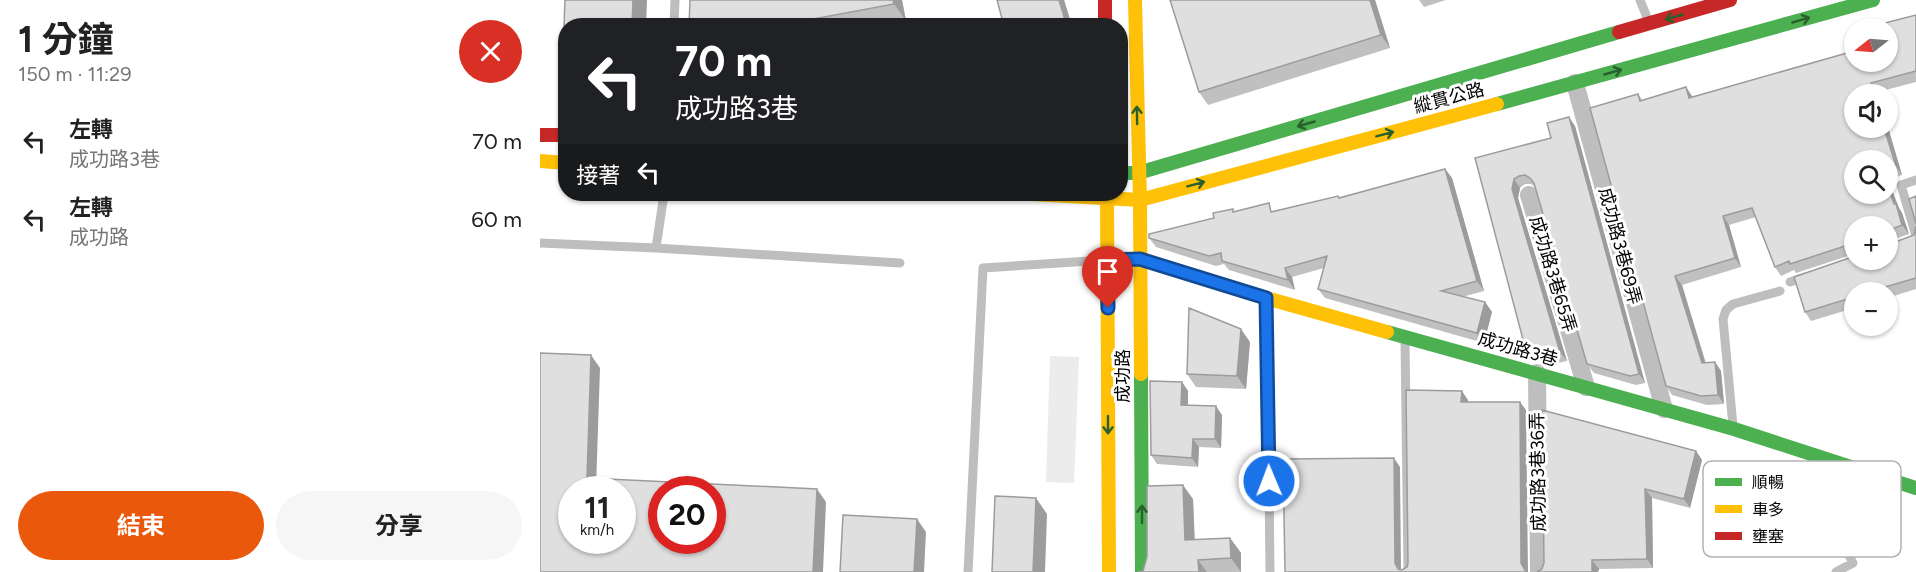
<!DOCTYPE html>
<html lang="zh-TW">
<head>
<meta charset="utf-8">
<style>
	:root { --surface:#fff; --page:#f6f6f6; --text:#222; --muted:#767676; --accent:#ea580c }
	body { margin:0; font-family:Figtree,"Noto Sans TC",sans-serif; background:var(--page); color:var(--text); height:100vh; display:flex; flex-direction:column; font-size:22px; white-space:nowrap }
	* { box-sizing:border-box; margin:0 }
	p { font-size:20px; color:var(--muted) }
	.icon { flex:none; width:33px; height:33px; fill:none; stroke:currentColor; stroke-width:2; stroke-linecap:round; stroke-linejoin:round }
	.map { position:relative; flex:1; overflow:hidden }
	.details { display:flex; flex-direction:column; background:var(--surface); width:540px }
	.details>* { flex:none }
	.hud { position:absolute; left:18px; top:18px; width:570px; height:183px; border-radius:24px; box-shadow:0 2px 4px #0004; background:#202124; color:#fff; overflow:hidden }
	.needle { width:39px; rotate:253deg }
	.buttons { position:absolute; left:1304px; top:18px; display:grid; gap:12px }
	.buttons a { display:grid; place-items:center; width:54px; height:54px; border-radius:50%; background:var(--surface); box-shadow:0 2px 4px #0004; font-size:30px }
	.speed { position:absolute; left:18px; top:476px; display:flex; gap:12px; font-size:30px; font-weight:700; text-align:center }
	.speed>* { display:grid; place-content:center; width:78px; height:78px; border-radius:50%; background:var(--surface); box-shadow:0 2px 4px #0004; line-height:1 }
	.speed small { font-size:15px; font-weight:400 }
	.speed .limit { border:9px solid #d22; background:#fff; color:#111 }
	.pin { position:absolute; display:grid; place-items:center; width:51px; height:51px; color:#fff; margin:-62px -26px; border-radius:50% 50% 50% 0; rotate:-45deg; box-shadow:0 0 6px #0007 }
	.pin .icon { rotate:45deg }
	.me { position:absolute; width:66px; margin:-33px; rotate:359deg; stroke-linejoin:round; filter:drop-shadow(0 0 4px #0008) }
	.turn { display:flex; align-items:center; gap:21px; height:126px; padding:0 18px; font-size:27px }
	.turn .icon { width:78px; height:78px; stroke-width:2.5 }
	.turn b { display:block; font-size:42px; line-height:51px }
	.then { display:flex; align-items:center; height:57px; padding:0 18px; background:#0003; gap:12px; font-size:22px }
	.round { display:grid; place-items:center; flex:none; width:63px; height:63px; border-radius:32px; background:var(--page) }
	.head { display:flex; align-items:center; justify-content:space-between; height:102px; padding:0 18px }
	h1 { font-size:36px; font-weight:700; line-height:45px }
	.action { display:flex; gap:12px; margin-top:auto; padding:12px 18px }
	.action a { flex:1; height:69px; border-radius:36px; background:var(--accent); color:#fff; font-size:24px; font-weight:700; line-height:69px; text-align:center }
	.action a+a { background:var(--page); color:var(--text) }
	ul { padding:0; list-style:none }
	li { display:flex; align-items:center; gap:18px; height:78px; padding:0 18px }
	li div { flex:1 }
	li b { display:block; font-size:22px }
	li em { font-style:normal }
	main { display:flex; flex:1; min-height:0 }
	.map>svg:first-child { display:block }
	.green { fill:#ececec }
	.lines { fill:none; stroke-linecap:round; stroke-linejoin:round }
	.lane { stroke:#bebebe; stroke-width:9 }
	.street { stroke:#bebebe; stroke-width:18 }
	.fast { stroke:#4caf50; stroke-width:14 }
	.slow { stroke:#ffc107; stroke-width:14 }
	.jam { stroke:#c62828; stroke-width:14 }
	.wall { fill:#c0c0c0; fill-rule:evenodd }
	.shaded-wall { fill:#9c9c9c }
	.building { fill:#dfdfdf; stroke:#9c9c9c; stroke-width:1.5; fill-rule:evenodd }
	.oneway { stroke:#2a602c }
	.route-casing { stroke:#114b97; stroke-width:15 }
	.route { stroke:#1a73e8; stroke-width:10 }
	.labels { text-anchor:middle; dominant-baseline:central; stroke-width:6; stroke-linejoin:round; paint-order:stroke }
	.street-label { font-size:18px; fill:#000; stroke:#fff }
	.key { fill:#fff; stroke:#b2b2b2; stroke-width:1.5 }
	.key-label { font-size:16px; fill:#000 }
</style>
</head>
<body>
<main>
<section class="details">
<div class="head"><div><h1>1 分鐘</h1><p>150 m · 11:29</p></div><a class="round" style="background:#d93025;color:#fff"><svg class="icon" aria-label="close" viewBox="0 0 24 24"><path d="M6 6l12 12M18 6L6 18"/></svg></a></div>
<ul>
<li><svg class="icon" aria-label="left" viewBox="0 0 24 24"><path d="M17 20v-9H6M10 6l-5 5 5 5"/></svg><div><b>左轉</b><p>成功路3巷</p></div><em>70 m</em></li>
<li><svg class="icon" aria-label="left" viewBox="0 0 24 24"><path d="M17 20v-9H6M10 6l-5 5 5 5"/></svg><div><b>左轉</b><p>成功路</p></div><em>60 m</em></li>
</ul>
<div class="action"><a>結束</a><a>分享</a></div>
</section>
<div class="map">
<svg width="1376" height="572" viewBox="0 0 1376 572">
	<rect width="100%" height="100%" fill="#fff"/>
	<!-- green -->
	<path class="green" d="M510,356L539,357L534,483L506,482Z"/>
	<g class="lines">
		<!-- lane -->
		<path class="lane" d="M1100,0L1108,20
			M134,26L135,0
			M1376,180L1361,185L1376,236
			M0,243L116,248L360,263
			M116,248L124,194
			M1250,282L1265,277
			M727,301L730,572
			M865,340L868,572
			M1193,426L1183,319L1186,310L1193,304L1240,291
			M428,572L443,268L565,260
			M1296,572L1313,563L1298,535L1315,470"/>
		<!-- street -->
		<path class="street" d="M1035,83L1124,409
			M989,195L1046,387
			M997,373L999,572"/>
		<!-- fast -->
		<path class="fast" d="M957,104L1333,0
			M580,173H598L1079,32
			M847,332L1194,429L1376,488
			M601,374L602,572"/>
		<!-- slow -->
		<path class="slow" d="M595,0L600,200L601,374
			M0,161L26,163
			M491,194L600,200L957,104
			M567,194L569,572
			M567,260L600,259L726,298L847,332"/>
		<!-- jam -->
		<path class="jam" d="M565,0V26
			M1079,32L1190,0
			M0,135H26"/>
	</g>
	<!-- wall -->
	<path class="wall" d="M150,0H362L366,21L339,26H149Z
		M524,0L532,26H464Z
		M630,0H835L850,48L668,105L659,92Z
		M879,0H906L884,7Z
		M1376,15V82L1338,92L1339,94H1314L1347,128V124L1362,175L1348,179L1359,208L1362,213L1369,234L1347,242V226H1314V254L1256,273L1254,270L1241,276L1235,267L1216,217L1189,225L1201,267L1142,285L1166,363L1175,362L1181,371L1184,404L1167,405L1132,395L1126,386L1098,94L1103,101L1146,87L1152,97L1347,62ZM1347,160V194H1314Z
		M1035,126L1105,383L1096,385L1054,373L1047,364L994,186L991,184H985L980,188L978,198L1027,361L1018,363L991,356L985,347L935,158L1011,138Z
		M905,169L912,178L944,291L922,297L945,302L952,312L944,343L785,298L778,289L784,268L752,277L755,290L689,270L684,264L676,266L616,247L609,238L695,212L735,211L798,196L800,198Z
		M1376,226V289L1347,298V292H1314V308L1271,321L1265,312L1312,257L1314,260L1374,235Z
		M710,342L706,389L656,387L647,374Z
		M642,382L648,391V405L682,415L681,448L659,447L658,467L617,464L611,455Z
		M1156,451L1162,460L1150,508L1112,498L1113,568L1059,569L1058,572H997L1002,569L1004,563Z
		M653,499L655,540L690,538L701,553V572H598L603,571Z"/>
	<!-- shaded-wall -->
	<path class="shaded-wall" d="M93,0H107L106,26H92Z
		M353,0H362L366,21L354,4Z
		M519,0H524L532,26H529L525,20Z
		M830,0H835L850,48L841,35Z
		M1331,83L1338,92L1339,94H1335Z
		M1146,87L1152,96L1155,107L1149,98Z
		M1029,117L1035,126L1105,383L1099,374Z
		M1347,124L1362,175L1356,166L1344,128H1347Z
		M905,169L912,178L944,291L937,281Z
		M1347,178L1359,208L1362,213L1369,234L1362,225L1347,184Z
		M974,179L980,188L978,198L1027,361L1020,352L972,189Z
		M1183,216L1189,225L1201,267L1195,258Z
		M745,268L752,277L755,290L748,280Z
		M1135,276L1142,285L1168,372L1162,363Z
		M945,302L952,312L944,343L937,333Z
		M701,329L710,342L706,389L697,376Z
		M51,355L60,368L56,489L47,478Z
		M1175,362L1181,371L1184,404L1178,395Z
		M642,382L648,391V414L641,405Z
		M922,391L928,400V411L921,402Z
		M980,402L986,410L988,572H986L981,563Z
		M676,406L682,415L681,448L675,439Z
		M653,439L659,447L658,467L652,458Z
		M1156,451L1162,460L1150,508L1144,499Z
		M854,458L860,467L861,572L855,563Z
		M643,485L653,499L655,555L645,540Z
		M277,489L286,502L283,572H273Z
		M1105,489L1112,498L1113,568L1107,559Z
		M496,498L507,514L505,572H493Z
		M377,519L386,532L384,572H374Z
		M690,538L701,553V572L691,558Z
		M658,560L667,572H659Z
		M1052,560L1059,569L1058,572H1052Z"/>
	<!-- building -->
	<path class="building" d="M25,0H93L92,26H26V78L22,77Z
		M150,0H353L354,4L236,26H149Z
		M457,0H519L525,20L507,26H464Z
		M630,0H830L841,35L659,92Z
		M1376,15V71L1331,83L1335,94H1314V128H1344L1356,166L1347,169V160H1314V194H1347V184L1354,204H1356L1362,225L1347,231V226H1314V246L1308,245L1250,264L1249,261L1235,267L1212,208L1183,216L1195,258L1135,276L1162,363L1175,362L1178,395L1161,396L1126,386L1050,108L1098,94L1100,101L1146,87L1149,98L1314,51V62H1347V28H1342L1341,24Z
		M1029,117L1099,374L1090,376L1047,364L994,183L990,178L985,175L979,176L974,179L972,189L1020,352L1012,354L985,347L935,158L1011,138L1007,123Z
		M905,169L937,281L901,291L945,302L937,333L778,289L787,256L745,268L748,280L682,261L681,253L669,256L609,238V234L674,218L673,213L693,209V212L729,203L731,212L798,196L799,198Z
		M1376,196V224L1369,199Z
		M1376,226V278L1328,292H1314V297L1265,312L1254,277L1312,257L1314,255V260H1347V245L1374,235Z
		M649,308L701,329L697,376L647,374Z
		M0,353L51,355L47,478L277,489L273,572H0ZM32,489H82V540H32ZM122,489H172V540H122Z
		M610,381L642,382L641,405L676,406L675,439H653L652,458L611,455Z
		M866,390L922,391L921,402H980L981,563L986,572H745L743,459L854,458L855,563L858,569L862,570L867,567L868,563Z
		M1002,410L1156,451L1144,499L1105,489L1107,559L1052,560V572H997L1002,569L1004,563Z
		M643,485L645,540L690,538L691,558L658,560L659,572H598L603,571L607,557V486Z
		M455,496L496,498L493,572H452Z
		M303,515L377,519L374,572H300Z"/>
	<!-- one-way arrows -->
	<defs><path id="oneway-shaft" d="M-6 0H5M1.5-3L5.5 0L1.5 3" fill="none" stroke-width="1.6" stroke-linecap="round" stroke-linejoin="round" transform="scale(1.5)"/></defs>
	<g class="oneway">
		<use href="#oneway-shaft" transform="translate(1134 17) rotate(164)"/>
		<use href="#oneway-shaft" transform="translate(1261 20) rotate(-16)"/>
		<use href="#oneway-shaft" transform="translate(1073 72) rotate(-16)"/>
		<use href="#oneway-shaft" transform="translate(597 115) rotate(-91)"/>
		<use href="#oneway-shaft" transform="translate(766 124) rotate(164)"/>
		<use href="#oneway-shaft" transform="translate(845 134) rotate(-15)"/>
		<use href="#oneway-shaft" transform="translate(656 184) rotate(-15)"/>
		<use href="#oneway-shaft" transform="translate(568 425) rotate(90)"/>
		<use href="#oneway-shaft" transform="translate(602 514) rotate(-90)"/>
	</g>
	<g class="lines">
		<defs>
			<path id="route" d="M568,308L567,260L600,259L726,298L729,481"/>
		</defs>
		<!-- route casing -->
		<use href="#route" class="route-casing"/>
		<!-- route -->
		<use href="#route" class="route"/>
	</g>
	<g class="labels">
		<!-- street labels -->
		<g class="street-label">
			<text transform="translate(909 98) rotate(-15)">縱貫公路</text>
			<text transform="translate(1080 246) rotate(75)">成功路3巷69弄</text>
			<text transform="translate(1013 274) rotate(73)">成功路3巷65弄</text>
			<text transform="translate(978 349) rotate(16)">成功路3巷</text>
			<text transform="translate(583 376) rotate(-90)">成功路</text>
			<text transform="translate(998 472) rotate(-91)">成功路3巷36弄</text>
		</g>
	</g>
	<!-- legend -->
	<rect x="1163" y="461" width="198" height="96" rx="9" class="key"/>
	<rect x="1175" y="478" width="27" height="8" fill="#4caf50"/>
	<rect x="1175" y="505" width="27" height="8" fill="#ffc107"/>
	<rect x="1175" y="532" width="27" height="8" fill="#c62828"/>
	<g class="key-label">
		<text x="1212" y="488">順暢</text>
		<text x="1212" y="515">車多</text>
		<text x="1212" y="542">壅塞</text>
	</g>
</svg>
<div class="buttons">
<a><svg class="needle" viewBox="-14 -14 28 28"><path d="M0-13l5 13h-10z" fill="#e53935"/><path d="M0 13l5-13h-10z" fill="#767676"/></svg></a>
<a><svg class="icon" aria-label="sound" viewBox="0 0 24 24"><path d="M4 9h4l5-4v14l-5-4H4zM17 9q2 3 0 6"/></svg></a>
<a><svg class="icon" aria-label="search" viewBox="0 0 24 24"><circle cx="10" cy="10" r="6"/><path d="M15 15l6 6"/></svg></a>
<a>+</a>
<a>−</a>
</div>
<div class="speed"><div>11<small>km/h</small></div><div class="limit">20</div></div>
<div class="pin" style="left:568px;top:308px;background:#d93025"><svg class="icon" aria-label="arrive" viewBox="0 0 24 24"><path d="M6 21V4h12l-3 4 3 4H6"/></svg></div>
<svg class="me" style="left:729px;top:481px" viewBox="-20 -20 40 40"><circle r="17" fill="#1a73e8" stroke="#fff" stroke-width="3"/><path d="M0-11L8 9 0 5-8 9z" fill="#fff"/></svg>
<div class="hud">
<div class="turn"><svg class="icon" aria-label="left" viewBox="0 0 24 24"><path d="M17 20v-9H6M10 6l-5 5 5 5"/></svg><div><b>70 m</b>成功路3巷</div></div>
<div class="then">接著<svg class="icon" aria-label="left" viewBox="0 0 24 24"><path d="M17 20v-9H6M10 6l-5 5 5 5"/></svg></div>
</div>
</div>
</main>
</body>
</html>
